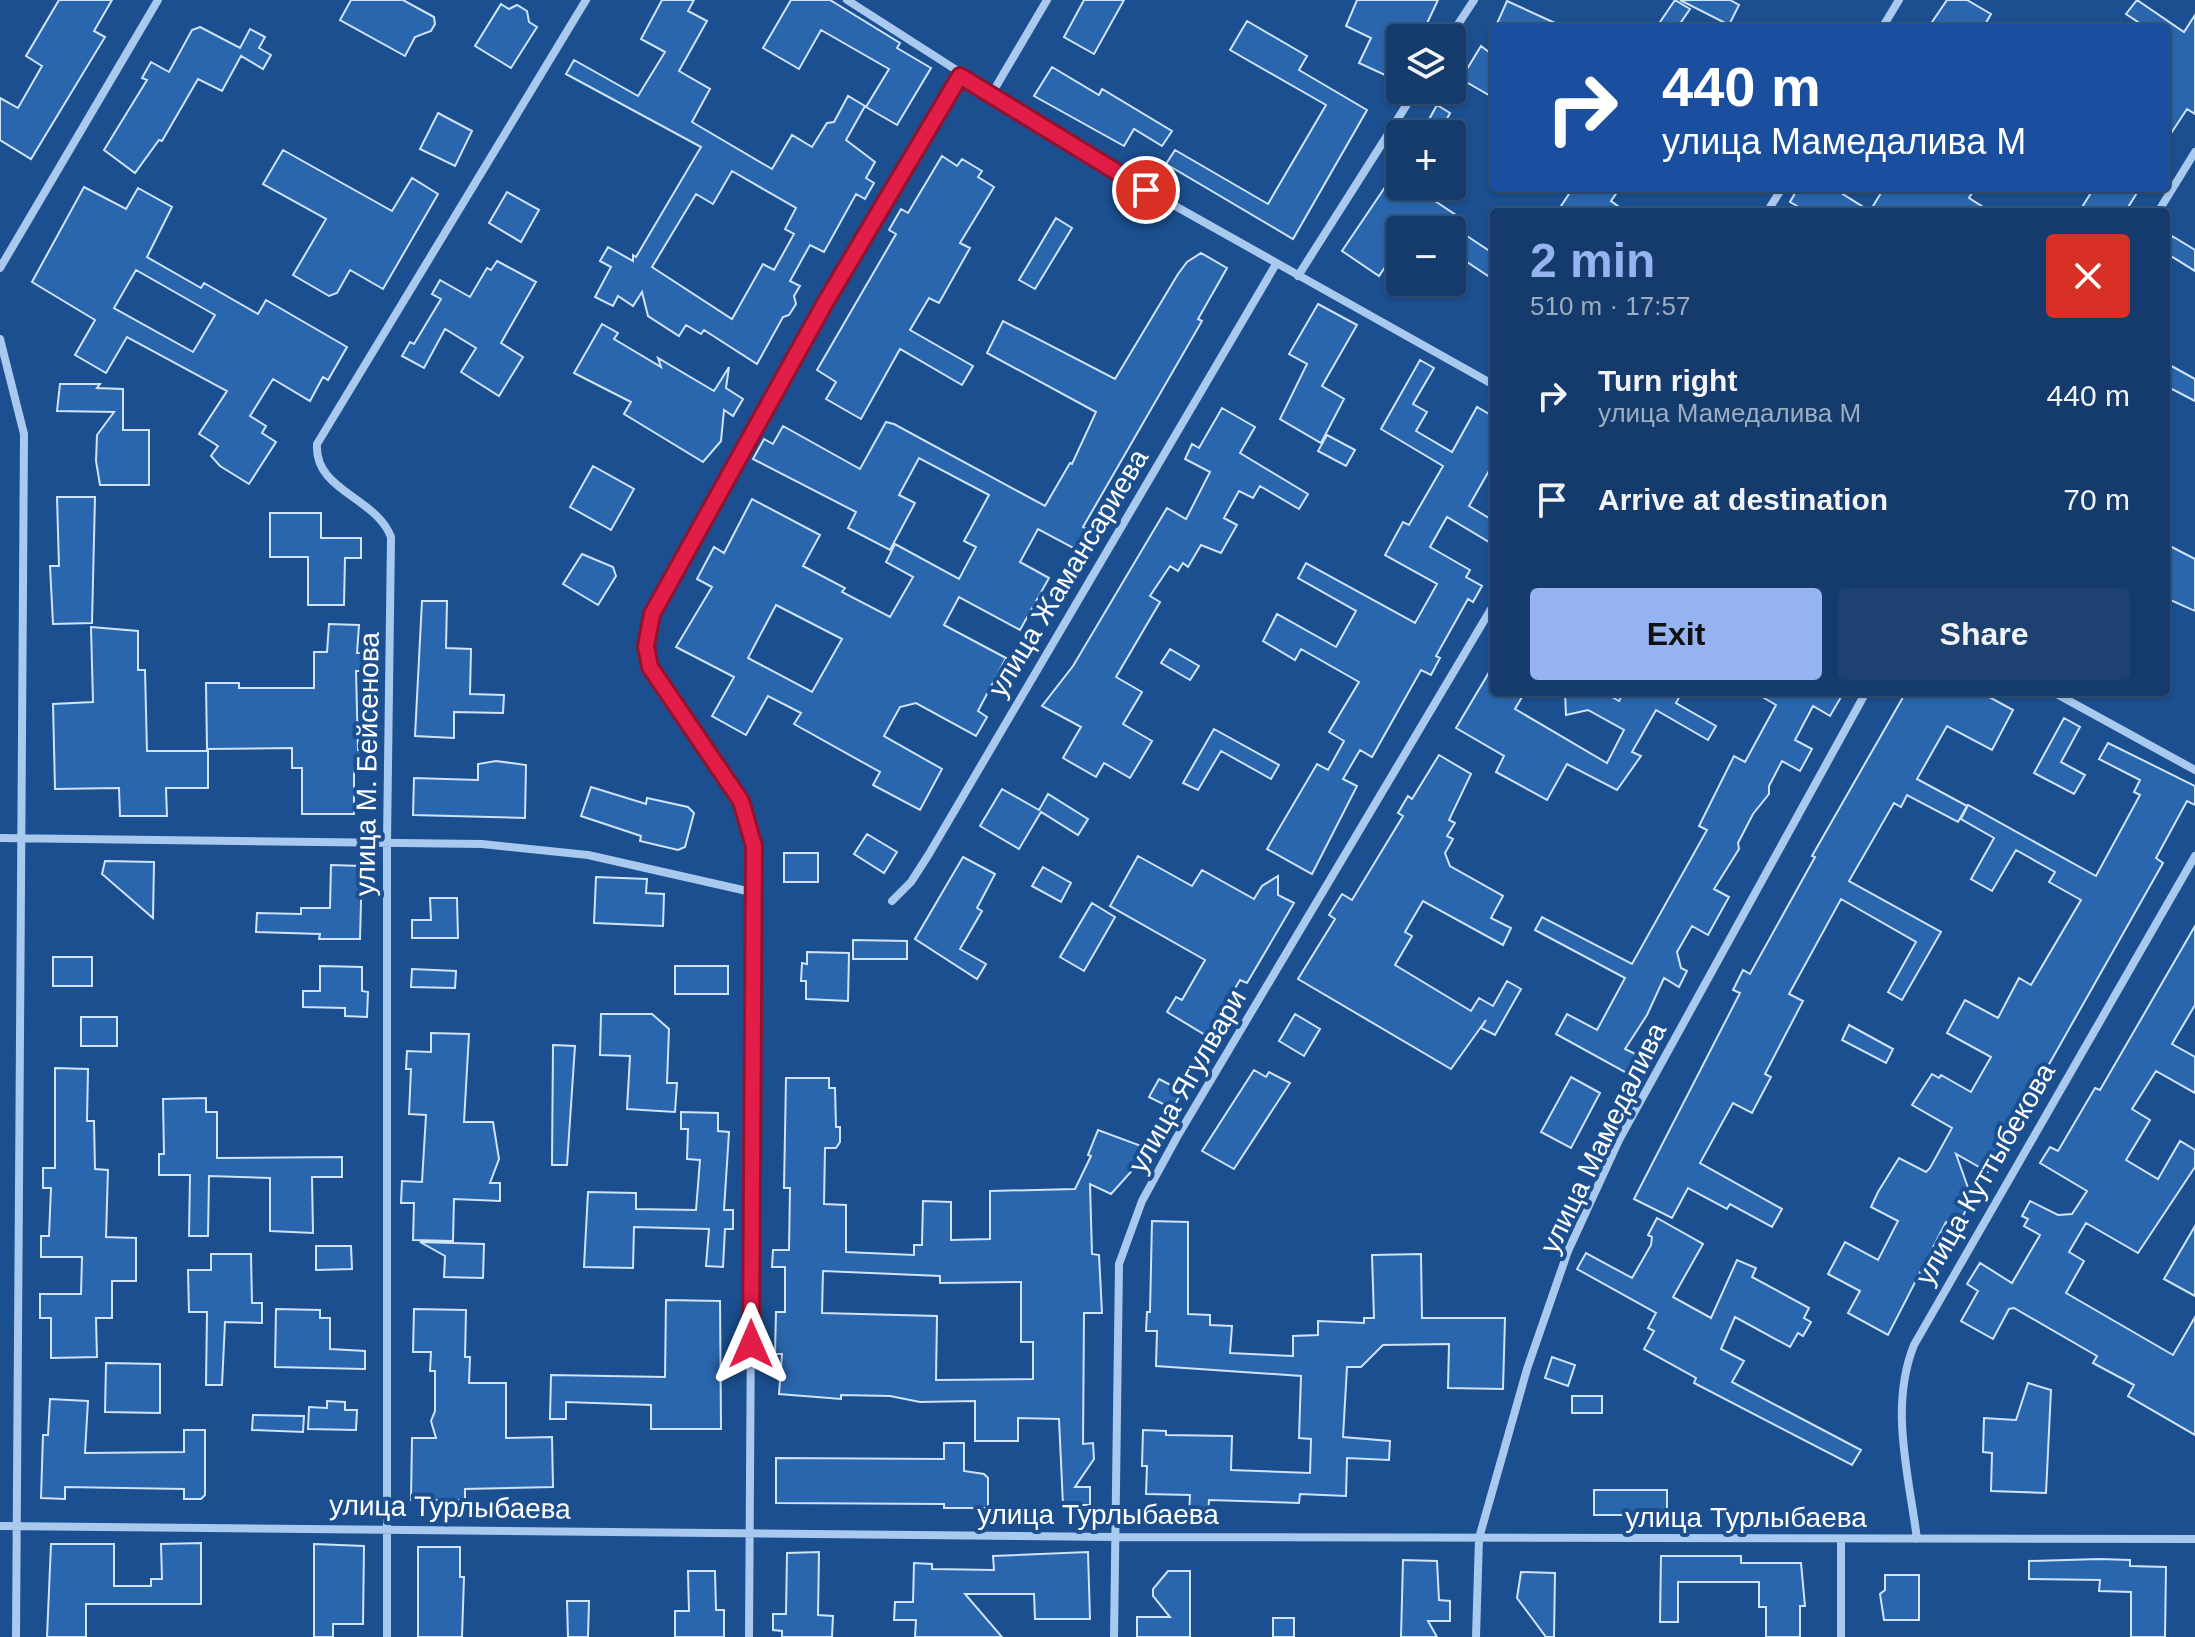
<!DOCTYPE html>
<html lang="en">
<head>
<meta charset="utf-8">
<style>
	:root { --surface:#143b6b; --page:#1d4271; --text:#f1f3f6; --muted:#9dadc1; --line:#33557e; --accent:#95b2f1 }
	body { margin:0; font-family:Arial,sans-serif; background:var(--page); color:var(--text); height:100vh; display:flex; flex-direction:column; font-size:30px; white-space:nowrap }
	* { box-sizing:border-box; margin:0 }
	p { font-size:26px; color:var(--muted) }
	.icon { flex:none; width:44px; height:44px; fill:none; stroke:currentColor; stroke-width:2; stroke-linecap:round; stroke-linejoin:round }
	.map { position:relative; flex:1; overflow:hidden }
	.panel { position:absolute; left:1490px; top:208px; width:680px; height:488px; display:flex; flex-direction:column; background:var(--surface); border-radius:8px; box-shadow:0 2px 6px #0004,0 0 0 2px var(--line) }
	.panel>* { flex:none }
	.hud { position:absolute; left:1490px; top:24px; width:680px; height:168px; border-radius:8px; box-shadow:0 2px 6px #0004,0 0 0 2px var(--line); background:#1a4fa0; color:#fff; overflow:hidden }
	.buttons { position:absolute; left:1386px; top:24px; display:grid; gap:16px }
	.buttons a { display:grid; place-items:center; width:80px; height:80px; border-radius:8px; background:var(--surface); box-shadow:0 2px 6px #0004,0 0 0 2px var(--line); font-size:40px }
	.pin { position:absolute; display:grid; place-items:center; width:68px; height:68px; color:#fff; margin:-34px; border:4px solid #fff; border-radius:50%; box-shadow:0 2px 8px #0007 }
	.me { position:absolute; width:88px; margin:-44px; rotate:0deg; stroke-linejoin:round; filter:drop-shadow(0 0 6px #0008) }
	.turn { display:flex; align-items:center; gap:28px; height:168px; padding:0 40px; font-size:36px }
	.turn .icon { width:104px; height:104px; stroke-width:2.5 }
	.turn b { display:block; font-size:56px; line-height:68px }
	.round { display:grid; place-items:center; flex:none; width:84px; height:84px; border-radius:8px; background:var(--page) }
	.overview { display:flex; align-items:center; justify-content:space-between; height:136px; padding:0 40px }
	h1 { font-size:48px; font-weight:700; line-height:60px; color:var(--accent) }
	.button { display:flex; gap:16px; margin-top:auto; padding:16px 40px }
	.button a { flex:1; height:92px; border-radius:8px; background:var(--accent); color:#111; font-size:32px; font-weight:700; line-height:92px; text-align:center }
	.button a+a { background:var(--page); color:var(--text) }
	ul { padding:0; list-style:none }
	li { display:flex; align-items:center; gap:24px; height:104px; padding:0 40px }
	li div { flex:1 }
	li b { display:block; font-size:30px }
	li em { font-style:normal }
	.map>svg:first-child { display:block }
	.building { fill:#2a66ad; stroke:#cfe3fa; stroke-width:2; fill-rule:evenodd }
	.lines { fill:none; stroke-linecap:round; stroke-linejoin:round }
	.minor { stroke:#a9c9ee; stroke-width:8 }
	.route-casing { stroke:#92132f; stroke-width:20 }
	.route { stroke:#e11d48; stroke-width:14 }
	.labels { text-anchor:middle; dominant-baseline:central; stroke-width:8; stroke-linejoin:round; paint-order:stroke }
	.street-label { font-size:28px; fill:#fff; stroke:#1b4f8f }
</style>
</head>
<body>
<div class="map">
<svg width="2195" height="1637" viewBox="0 0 2195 1637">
	<rect width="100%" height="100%" fill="#1b4f8f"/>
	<!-- building -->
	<path class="building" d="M59,0H112L94,31L105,37L31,159L0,140V98L18,108L42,66L26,56Z
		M351,0H403L434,17L435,24L431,31L415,37L405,56L340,20Z
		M662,0H694L688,11L707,21L679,71L710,89L692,122L772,169L792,135L812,147L827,123L834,122L848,96L865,106L846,140L875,162L866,178L874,183L865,199L856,194L824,252L810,245L790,281L800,286L794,296L796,304L789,315L783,317L757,364L704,330L701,334L686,325L679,336L648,316L642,292L633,306L618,296L613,306L595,297L611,267L600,261L608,247L633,261V255L636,257L701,147L566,74L574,60L638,96L665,52L641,39ZM732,171L796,208L785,229L794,234L774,270L763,264L732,319L652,267L696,194L713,204Z
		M791,0H830L900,43L897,48L931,68L897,125L866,107L889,69L821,30L799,69L763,48Z
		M1084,0H1124L1094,54L1064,37Z
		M1357,0H1438L1420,38H1400V82L1359,63L1371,38L1346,26Z
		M1675,0L1690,9L1677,28H1656Z
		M1680,0H1730L1739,5L1729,25Z
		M1947,0H1967L1991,14L1983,28H1928Z
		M2137,0L2184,32L2195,15V114L2187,109L2166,141V28H2147L2126,14Z
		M1507,1L1566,28H1495Z
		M501,4L509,9L517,5L527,11L529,22L537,27L511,68L475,46Z
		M1247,21L1307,56L1299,70L1367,110L1293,239L1166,164L1175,150L1268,204L1326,105L1230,50Z
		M200,27L240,48L250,29L265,37L259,48L271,55L263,69L241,56L222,91L198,79L162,141L159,140L135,173L104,150L147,80L142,78L151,62L169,72L192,30Z
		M1481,46L1494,56V98L1461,79Z
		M1052,67L1099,95L1102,89L1172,131L1162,146L1134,129L1124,146L1034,96Z
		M1437,105L1450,113L1439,134H1421Z
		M438,113L472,131L455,166L420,149Z
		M283,150L392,211L412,178L438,194L383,289L350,270L337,293L329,296L293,275L326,219L263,184Z
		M942,156L957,166L962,159L982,171L978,177L994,187L960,243L970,248L939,303L929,298L910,330L973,366L962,385L900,349L861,419L826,399L836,382L817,370L896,234L889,230L901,209L908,213Z
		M1400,165V186H1432L1426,195L1456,215L1447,230H1400V245L1379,276L1342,251Z
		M84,187L126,209L138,188L172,207L147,257L201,288L204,283L258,314L266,300L347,347L328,380L323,377L310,401L273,379L250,416L266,426L262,433L276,442L249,484L220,466L211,456L218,446L199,434L227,391L127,337L106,373L75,355L95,320L32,282ZM136,270L215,315L193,352L114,308Z
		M1573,188H1620L1611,201L1626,212H1557Z
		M1798,188H1833L1870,211L1884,188H1975L1969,198L1991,212H1793L1797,206L1790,202Z
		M2094,188H2140L2125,212H2079Z
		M507,192L539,210L521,242L489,223Z
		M1056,218L1072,228L1035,289L1019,280Z
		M1452,226L1494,254V280L1452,252Z
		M2172,236L2195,250V271L2166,253Z
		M1201,253L1227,268L1198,319L1202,321L1083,527L1088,530L1077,550L1038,529L1020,562L1049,578L1020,630L959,597L944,625L1006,658L978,711L987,717L976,736L916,703L900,707L884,736L942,769L920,810L873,785L880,772L794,724L801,713L768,696L746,735L712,716L734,677L676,647L712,587L697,579L714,547L724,553L752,499L820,535L803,566L845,588L842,592L890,617L913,577L886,562L895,544L959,579L976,547L964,541L989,495L919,458L899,495L915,503L890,550L848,528L856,512L753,459L764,439L773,444L783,426L860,469L886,422L894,424L1045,506L1070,463L1072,464L1096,412L987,353L1003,321L1115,379L1178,274L1187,262ZM776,605L842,639L812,692L748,658Z
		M497,261L536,282L501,343L523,357L499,396L461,372L476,348L445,329L424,368L402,356L410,342L414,344L441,299L432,294L440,280L470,297L487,268L491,270Z
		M1318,304L1357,325L1322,386L1344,399L1321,443L1280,419L1307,364L1289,354Z
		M602,324L618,333L614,339L661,367L658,358L714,391L729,367L726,388L743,399L733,416L724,410L721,441L703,462L624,414L631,402L574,373Z
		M1420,360L1434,368L1413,404L1427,412L1416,431L1452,452L1477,407L1494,417V462L1469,506L1494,521V545L1447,517L1430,547L1470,570L1466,577L1482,586L1473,602L1468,599L1436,656L1440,658L1431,675L1421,670L1372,757L1360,750L1343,779L1357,786L1312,874L1267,849L1317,764L1328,770L1344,741L1329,732L1359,682L1301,649L1295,660L1263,641L1277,614L1336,647L1356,611L1298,578L1306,563L1415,623L1437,584L1385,555L1403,522L1409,525L1443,466L1381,429Z
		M2166,363L2195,379V401L2166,386Z
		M60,384H100L97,388L123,389V430H149V485H100L96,461L97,435L114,412L57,411Z
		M1222,408L1255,427L1240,453L1308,494L1299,509L1260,486L1253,498L1239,491L1224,518L1237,525L1221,553L1201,545L1188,567L1183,563L1178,571L1170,566L1150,596L1160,602L1116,677L1142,692L1123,724L1152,741L1130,778L1104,763L1096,777L1063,758L1081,727L1042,706L1073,666L1167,508L1186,519L1210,472L1185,459L1192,444L1199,448Z
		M1327,435L1355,450L1346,466L1318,451Z
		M593,466L634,489L611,530L570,507Z
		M57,497H95L92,623L53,624L50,566H59Z
		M270,513H321V538H361V558H345L344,605H308V557H270Z
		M2166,544L2195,559V611L2166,598Z
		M582,554L613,567L616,576L598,605L563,584Z
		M422,601H447L446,648L471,649L470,694L504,695L503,713L454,712V738L415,736Z
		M329,624L359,625L357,653H370V671H356L358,750H370L371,766L354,767V814H302V768H292V748L207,749L206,683H239V688H314V652H327Z
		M91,627L138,631V670H145L147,751H208V788H166L167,816H120L119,788L55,789L53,704L93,702Z
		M1170,649L1199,666L1190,680L1161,663Z
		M1494,664V692H1525L1515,709L1607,763L1624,730L1588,710L1566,715L1565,692H1603L1619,701L1624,692H1682L1676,703L1716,726L1708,740L1656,710L1632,752L1641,756L1617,790L1567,764L1547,800L1496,772L1504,756L1456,728Z
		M1754,692H1844L1830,716L1813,706L1795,740L1812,749L1800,771L1782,761L1769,786V794L1753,814L1738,843L1739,849L1714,889L1729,897L1708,935L1692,926L1677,952L1681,968L1687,971L1679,987L1664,978L1647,1015L1625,1049L1642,1057L1632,1076L1556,1034L1567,1014L1597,1030L1625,978L1535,930L1542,917L1632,964L1707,830L1699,826L1734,756L1745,762L1776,705Z
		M1906,692H1980L2013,710L1992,750L1947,726L1917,779L1967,806L1958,822L1907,795L1901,807L1894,803L1849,881L1941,932L1902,1000L1888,992L1916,942L1841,899L1789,994L1803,1001L1765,1074L1771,1077L1752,1113L1733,1103L1700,1163L1782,1209L1772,1227L1730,1204L1727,1209L1688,1188L1672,1218L1634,1199L1740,993L1733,990L1743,970L1750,974L1815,857L1812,856Z
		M2064,718L2080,727L2061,762L2085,775L2074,794L2034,773Z
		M1214,729L1279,765L1271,779L1221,751L1198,790L1183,783Z
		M2108,743L2195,786V805L2187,801L2156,858L2163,863L1988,1172L1956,1154L1972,1199L1957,1227L1946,1222L1888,1335L1848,1313L1860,1291L1828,1274L1845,1242L1878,1260L1898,1221L1871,1207L1878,1192L1899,1158L1926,1172L1930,1168L1952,1128L1912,1105L1932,1074L1939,1078L1941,1075L1971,1092L1991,1057L1947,1033L1965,1000L1998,1018L2019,978L2031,985L2081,900L2049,882L2055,872L2016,850L1992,891L1971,879L1994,838L1961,819L1968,805L2096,876L2140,795L2134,792L2140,780L2099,759Z
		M1439,755L1471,774L1449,820L1455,823L1447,836L1453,839L1445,853L1450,866L1503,896L1491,918L1511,928L1503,945L1423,901L1405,932L1412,936L1395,965L1471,1011L1479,998L1493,1006L1507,981L1521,989L1495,1035L1481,1028L1486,1020L1451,1069L1298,979L1335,919L1329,915L1342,894L1352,900L1403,816L1398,813L1408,796L1412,799Z
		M496,761L526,765L525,818L413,815L414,778L478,780V764Z
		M591,787L646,804L647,798L688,807L694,813L685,847L678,850L640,841L641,836L581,816Z
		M1002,789L1039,810L1048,794L1088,819L1078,835L1041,812L1019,849L980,826Z
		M867,834L897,852L884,873L854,854Z
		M784,853H818V882H784Z
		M1138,856L1192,886L1202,870L1254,899L1262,886L1278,876V895L1294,903L1247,983L1240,980L1224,1007L1230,1011L1222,1025L1215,1021L1207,1036L1167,1012L1176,997L1182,1000L1205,960L1110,906Z
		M963,857L995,874L977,908L982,911L960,949L986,964L977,979L915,939Z
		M105,861L154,862L153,918L102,874Z
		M331,865L362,866L360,939H319L320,934L256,932L257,913L301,914V908H330Z
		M1043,867L1071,883L1061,902L1032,886Z
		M596,877L647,879L646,893L664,894L663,926L594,923Z
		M430,898H457L458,938H412V920H431Z
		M1092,903L1115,917L1084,971L1060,957Z
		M2195,926V1005L2172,1044L2195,1057V1093L2156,1071L2132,1109L2150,1120L2126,1160L2158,1179L2180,1141L2195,1150V1167L2138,1253L2086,1223L2069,1252L2084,1261L2066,1293L2173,1355L2195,1317V1435L2128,1396L2134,1385L2093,1363L2097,1356L2014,1308L2009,1309L1993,1339L1961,1321L1978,1291L1967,1284L1980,1263L2012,1283L2040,1235L2024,1226L2028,1219L2022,1216L2030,1201L2058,1215L2072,1214L2087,1191L2040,1163L2050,1147L2058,1151L2095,1088L2100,1090Z
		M853,940L907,941V959H853Z
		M807,952L849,953L848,1001L806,999V981H801L802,963L807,964Z
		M53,957H92V986H53Z
		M320,966L362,967V991L368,992L367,1017L345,1016V1008L303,1007V991H320Z
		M675,966H728V994H675Z
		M412,969L456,971L455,988L411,987Z
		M601,1014H652L669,1029L667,1083H677L675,1112L627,1109L630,1056L600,1055Z
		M1295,1014L1320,1029L1304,1056L1279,1041Z
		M81,1017H117V1046H81Z
		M1849,1025L1893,1049L1886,1063L1842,1040Z
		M431,1033L469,1034L464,1122H493L499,1159L490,1183H500V1201L454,1199L453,1241L413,1240L414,1203H401L402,1181L422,1182L426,1115L409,1114L411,1069H406L407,1051L431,1052Z
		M553,1045L575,1046L567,1165H552Z
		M55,1068L88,1069L87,1121H94L95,1169L108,1170L106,1237L136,1238V1281H112V1318H96L97,1357L51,1358V1318H40V1294H81L82,1257H41V1236H49L51,1188H43V1168H55Z
		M1254,1070L1266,1077L1269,1072L1290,1083L1234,1169L1202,1151Z
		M1571,1077L1600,1093L1571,1148L1541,1132Z
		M786,1078H829V1088H835L836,1127H840V1142L836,1148H825L824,1204L846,1205V1252L914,1255V1245H922L923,1201L951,1202V1240L990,1239V1191L1075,1189L1091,1156L1088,1155L1098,1130L1144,1147L1138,1164L1111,1194L1090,1184L1092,1254L1099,1255L1102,1313H1084L1083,1444L1093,1443L1094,1459L1075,1487H1090V1505H1063L1059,1419L1018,1418V1441H975V1401L920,1402L890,1396L841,1395V1399L779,1394L782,1354H775L776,1312H785V1267H772L773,1250H789L790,1188H784ZM823,1271L940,1276V1283L1021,1282V1342H1033V1379L936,1380L937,1316L822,1313Z
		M1159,1079L1182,1091L1173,1109L1149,1097Z
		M206,1098V1112H217V1158L342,1157V1177H312L313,1233L270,1231V1178L209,1176L208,1236H189L190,1175H159V1154H164L163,1099Z
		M681,1112L718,1113V1131L729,1132L724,1210H733V1229H725L723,1267L706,1266L709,1229L634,1227L633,1268L584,1267L588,1192L636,1193V1209L696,1210L700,1160L687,1159L688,1129H681Z
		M1657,1218L1703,1244L1673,1297L1711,1318L1737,1260L1756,1268L1752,1277L1809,1308L1804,1318L1811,1322L1803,1336L1798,1333L1790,1347L1735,1317L1721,1349L1744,1361L1732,1382L1861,1450L1852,1465L1694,1383L1696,1378L1644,1349L1654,1331L1648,1328L1656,1313L1577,1269L1586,1253L1632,1278L1651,1245L1652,1237L1648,1235Z
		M1152,1221L1188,1222V1314L1210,1315V1325L1232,1326L1230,1353L1293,1356V1336L1318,1335V1321L1364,1323V1318H1374L1372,1255L1421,1254L1422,1318H1505L1503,1389L1448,1388L1449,1344L1383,1345L1361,1367H1347L1343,1437L1390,1441L1389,1460L1347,1458L1346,1496L1300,1494L1299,1503L1209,1500L1208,1516L1189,1515L1190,1495L1146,1494L1147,1466H1142L1143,1430L1166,1431V1435L1232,1436L1231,1470L1310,1473L1311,1439L1299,1438L1301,1376L1156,1366L1157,1331H1146L1147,1312H1150Z
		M2195,1226V1296L2164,1279Z
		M420,1242L484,1244L483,1278L444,1277L445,1256Z
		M316,1246H351L352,1269L316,1270Z
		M211,1254H251L252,1303H262V1323L225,1322L222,1385H206L207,1312H189L188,1270H211Z
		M666,1300L720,1301L721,1429H651V1405L566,1402V1419H550L551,1375L665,1377Z
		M276,1309L320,1310V1318H330V1349L365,1351V1369L275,1367Z
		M414,1309L466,1310L465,1357H470L469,1383H506V1438L552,1437L553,1487L465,1489V1500H411L412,1438H436L431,1421L435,1411V1371H430L431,1352H413Z
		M1552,1357L1575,1365L1568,1386L1545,1378Z
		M106,1363L160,1364V1413L105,1412Z
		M2028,1383L2051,1390L2046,1493L1991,1491L1992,1453L1983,1452L1984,1418L2016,1420Z
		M1572,1396H1602V1413H1572Z
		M50,1399L88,1401L85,1453L184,1452V1430H205V1495L201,1499H184V1489L65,1487V1499L41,1498L43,1435H48Z
		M327,1401L345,1402V1410H357L356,1430L308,1429L309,1407L327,1408Z
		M253,1415L304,1416L303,1432L252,1430Z
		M944,1443H964V1471L984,1474L988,1478V1508H944V1504L776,1503V1458L944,1459Z
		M1594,1490H1667V1515H1594Z
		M201,1543V1604H86V1637H47L51,1544H114V1586H151V1579H162L161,1544Z
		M314,1544L364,1546L363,1624H333V1637H314Z
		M418,1547H460V1577H464L462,1637H418Z
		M819,1552L818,1615L833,1616L832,1637H782V1631L773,1630V1614H786L787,1553Z
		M1088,1552L1090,1619H1035L1034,1594H965L1002,1637H915L916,1620H894L895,1602H913L914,1563L932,1564V1569L994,1570L993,1556Z
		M1661,1556H1741V1563H1801L1805,1606H1800V1637H1766V1607H1759V1582H1678V1622H1660Z
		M2100,1559L2130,1560V1566L2166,1567L2165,1637H2131V1592L2099,1591L2100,1580L2029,1579V1561Z
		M1403,1560L1437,1561L1439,1600L1450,1601V1621H1428L1437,1637H1401Z
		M688,1571H715L716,1610H724V1637H675V1611H689Z
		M1168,1571H1190V1637H1137V1617H1170L1153,1596V1589Z
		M1521,1572L1555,1573L1554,1637H1546L1517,1598Z
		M1885,1575H1919V1620H1884L1880,1594L1885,1590Z
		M567,1601H589L588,1637H568Z
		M1273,1618H1294V1637H1273Z"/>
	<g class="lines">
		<!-- minor -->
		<path class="minor" d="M847,0L1120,175L1494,385
			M1882,28L1899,0
			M1449,38L1474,0
			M991,95L1047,0
			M1767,212L1782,188
			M2158,212L2195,152
			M0,268L158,0
			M1298,276L1416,90
			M0,339L24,434L16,1637
			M2053,692L2195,770
			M0,838L482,844L588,855L756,893
			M892,901L911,882L929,854L1276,264
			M0,1526L1116,1537L2195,1539
			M1917,1539C1909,1476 1889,1407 1914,1345L2195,856
			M387,1637V842L391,537C376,497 314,491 317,444L586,0
			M749,1637L754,846L741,801L650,667L646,646L652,614L825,303L960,76
			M1114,1637L1119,1264L1142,1201L1177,1137L1494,604
			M1476,1637L1479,1538L1527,1369L1568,1251L1619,1140L1866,692
			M1841,1637V1540"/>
	</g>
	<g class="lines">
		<defs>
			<path id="route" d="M751,1344L754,846L741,801L650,667L646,646L652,614L825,303L960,76L1146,190"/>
		</defs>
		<!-- route casing -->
		<use href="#route" class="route-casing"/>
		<!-- route -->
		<use href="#route" class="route"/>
	</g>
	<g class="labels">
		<!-- street labels -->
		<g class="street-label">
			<text transform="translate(1068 573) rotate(-59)">улица Жамансариева</text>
			<text transform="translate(367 764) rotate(-89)">улица М. Бейсенова</text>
			<text transform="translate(1187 1081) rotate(-60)">улица Ягулвари</text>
			<text transform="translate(1603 1138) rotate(-64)">улица Мамедалива</text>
			<text transform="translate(1985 1174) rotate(-60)">улица Куттыбекова</text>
			<text transform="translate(450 1507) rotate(1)">улица Турлыбаева</text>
			<text x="1098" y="1514">улица Турлыбаева</text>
			<text x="1746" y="1517">улица Турлыбаева</text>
		</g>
	</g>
</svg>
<div class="buttons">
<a><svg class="icon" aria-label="layers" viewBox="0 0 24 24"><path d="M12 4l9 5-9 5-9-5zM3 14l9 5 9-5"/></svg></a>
<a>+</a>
<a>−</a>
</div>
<div class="pin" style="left:1146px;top:190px;background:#d93025"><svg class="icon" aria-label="arrive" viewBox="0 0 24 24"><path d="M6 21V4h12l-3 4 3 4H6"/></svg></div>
<svg class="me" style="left:751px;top:1344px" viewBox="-20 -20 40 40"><path d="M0-17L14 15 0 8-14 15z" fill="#e11d48" stroke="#fff" stroke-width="4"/></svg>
<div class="hud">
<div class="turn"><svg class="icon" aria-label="right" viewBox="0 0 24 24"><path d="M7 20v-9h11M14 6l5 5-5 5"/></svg><div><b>440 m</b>улица Мамедалива М</div></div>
</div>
<section class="panel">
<div class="overview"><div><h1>2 min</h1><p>510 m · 17:57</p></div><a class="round" style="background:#d93025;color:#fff"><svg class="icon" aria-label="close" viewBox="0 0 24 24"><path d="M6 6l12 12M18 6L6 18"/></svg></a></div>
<ul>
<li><svg class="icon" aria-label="right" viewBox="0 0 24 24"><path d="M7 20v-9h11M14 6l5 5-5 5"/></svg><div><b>Turn right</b><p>улица Мамедалива М</p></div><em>440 m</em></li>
<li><svg class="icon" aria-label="arrive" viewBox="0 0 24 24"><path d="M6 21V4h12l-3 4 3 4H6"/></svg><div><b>Arrive at destination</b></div><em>70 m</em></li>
</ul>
<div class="button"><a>Exit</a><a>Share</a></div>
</section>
</div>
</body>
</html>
